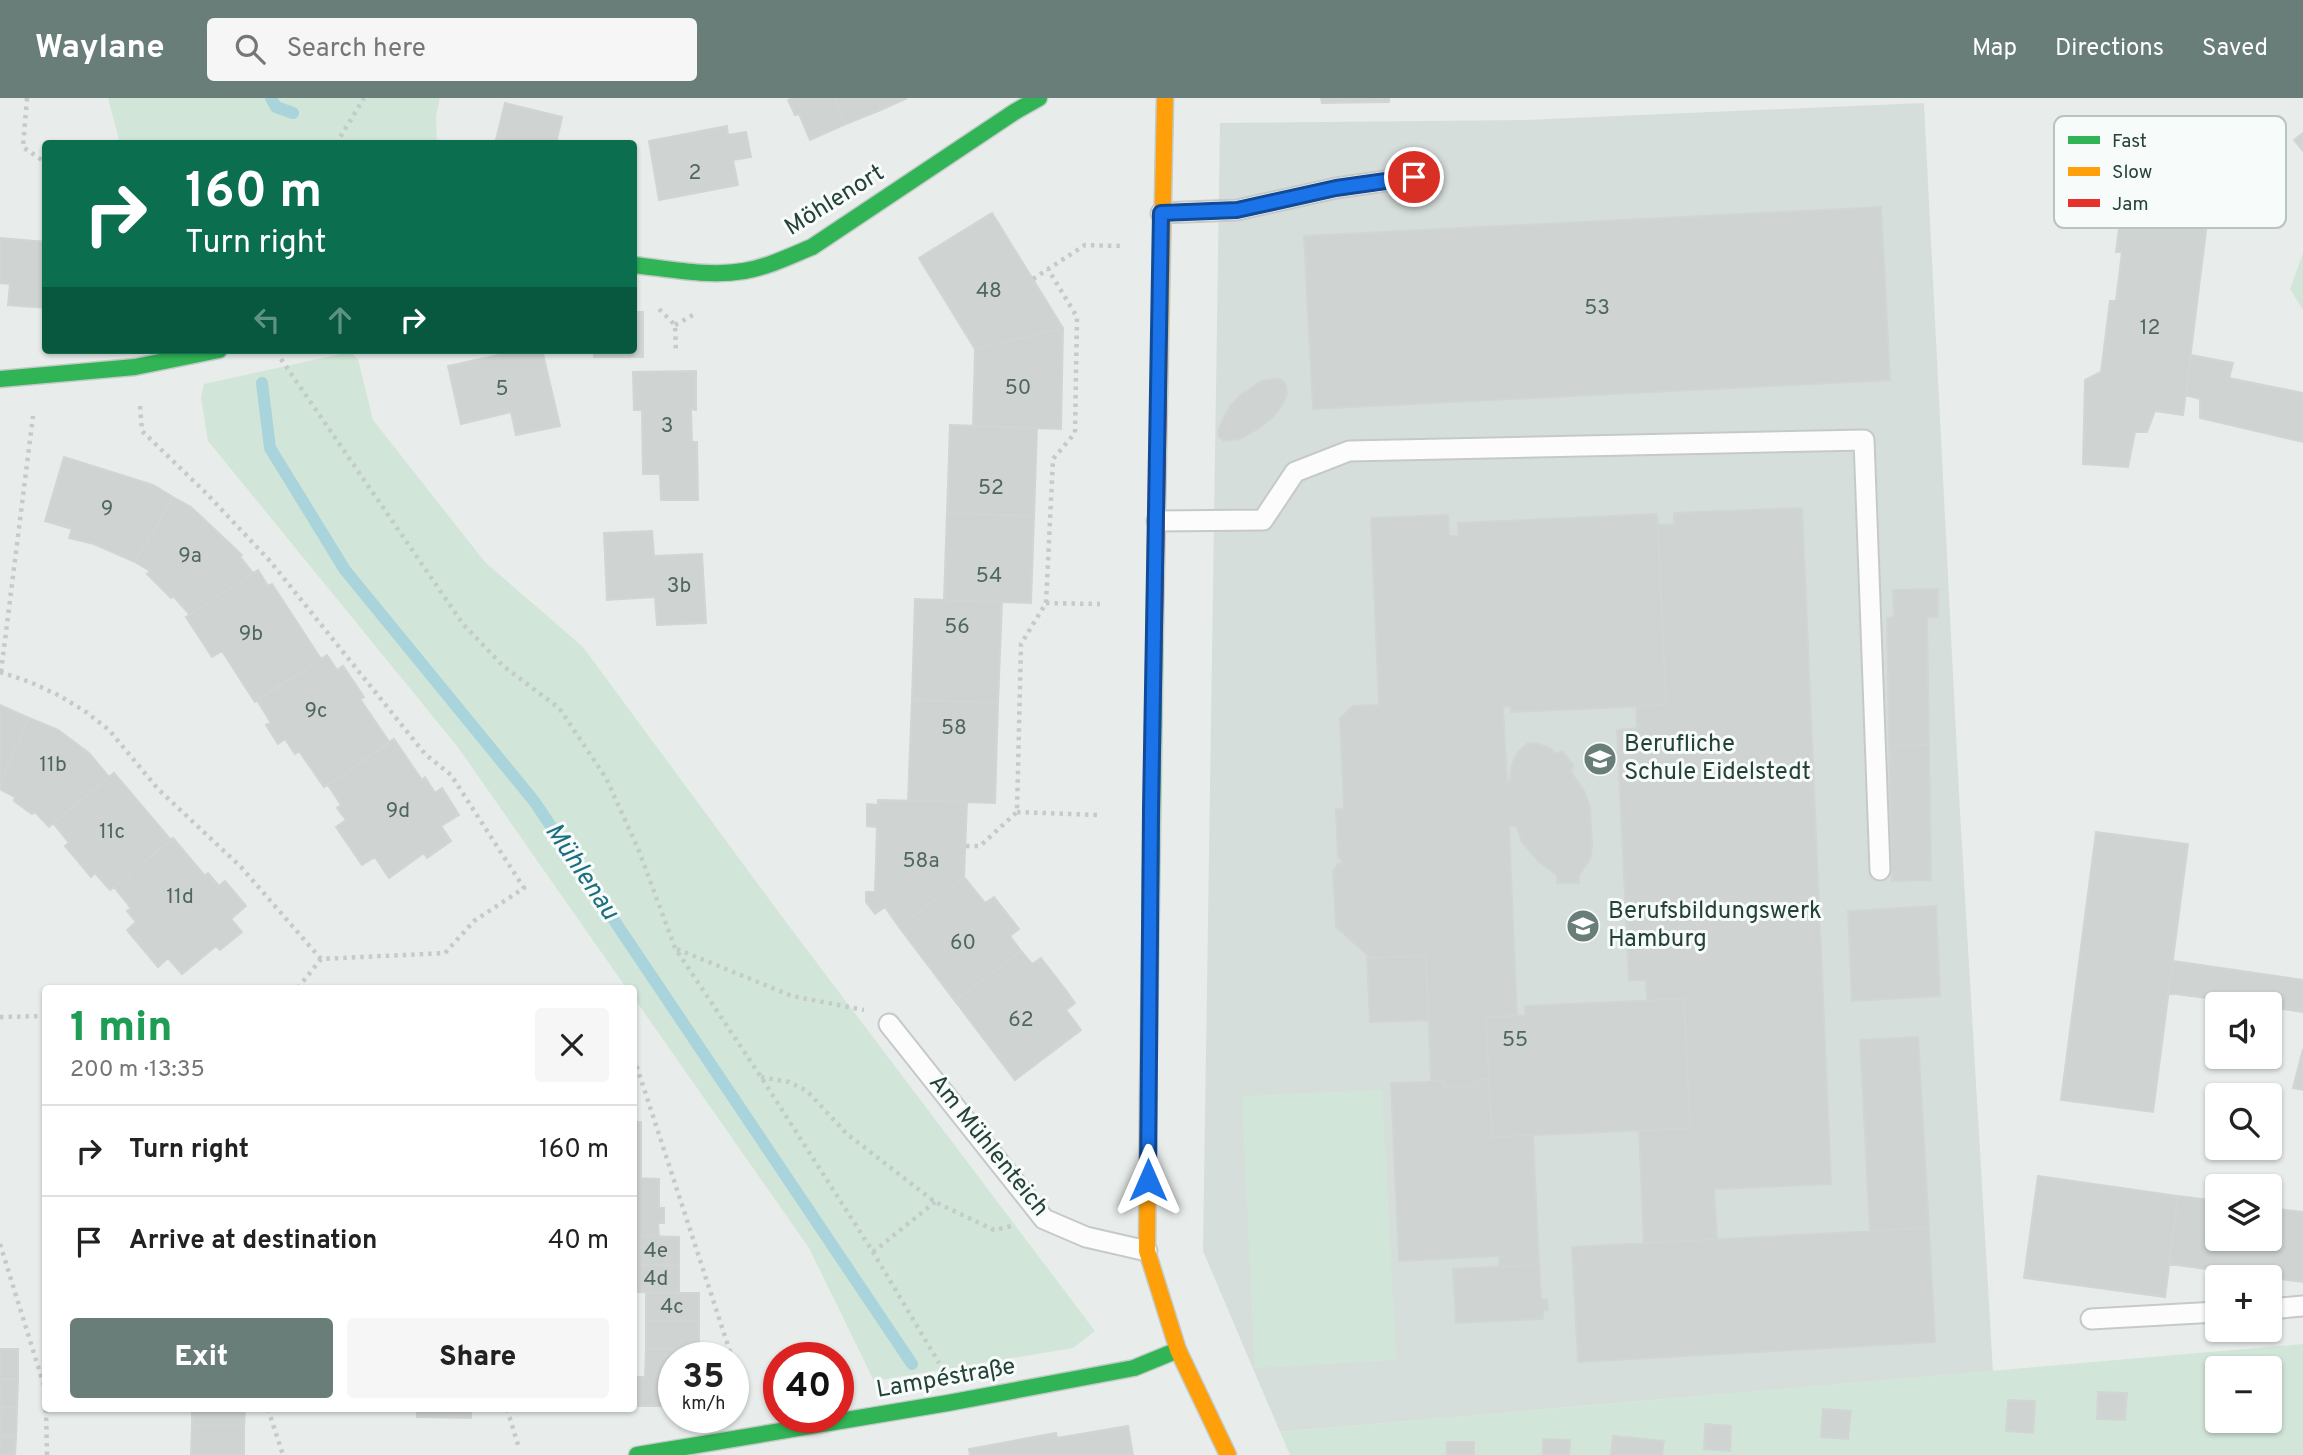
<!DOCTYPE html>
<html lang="en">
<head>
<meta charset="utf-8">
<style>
	:root { --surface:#fff; --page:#f6f6f6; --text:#222; --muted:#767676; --line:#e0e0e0; --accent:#697e78 }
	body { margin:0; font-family:Overpass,sans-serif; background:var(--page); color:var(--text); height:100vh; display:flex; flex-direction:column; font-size:26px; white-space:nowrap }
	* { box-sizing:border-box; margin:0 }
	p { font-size:23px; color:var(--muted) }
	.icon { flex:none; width:38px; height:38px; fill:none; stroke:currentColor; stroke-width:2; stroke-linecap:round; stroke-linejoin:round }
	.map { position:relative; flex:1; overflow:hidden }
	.side { position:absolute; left:42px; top:887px; width:595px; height:427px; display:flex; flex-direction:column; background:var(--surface); border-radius:7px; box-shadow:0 2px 5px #0004 }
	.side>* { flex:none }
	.guide { position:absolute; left:42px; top:42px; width:595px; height:214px; border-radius:7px; box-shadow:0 2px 5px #0004; background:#0b6e4f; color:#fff; overflow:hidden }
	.fabs { position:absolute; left:2205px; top:894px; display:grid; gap:14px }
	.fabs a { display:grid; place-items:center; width:77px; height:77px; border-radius:7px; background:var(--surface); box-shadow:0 2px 5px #0004; font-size:35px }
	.speed { position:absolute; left:658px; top:1244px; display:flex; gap:14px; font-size:35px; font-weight:700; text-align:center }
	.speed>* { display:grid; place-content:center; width:91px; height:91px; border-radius:50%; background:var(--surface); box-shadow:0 2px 5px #0004; line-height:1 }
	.speed small { font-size:18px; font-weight:400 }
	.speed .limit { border:10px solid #d22; background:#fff; color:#111 }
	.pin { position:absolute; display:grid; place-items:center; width:60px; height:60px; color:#fff; margin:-30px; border:4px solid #fff; border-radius:50%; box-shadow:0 2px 7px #0007 }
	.me { position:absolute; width:77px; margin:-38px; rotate:0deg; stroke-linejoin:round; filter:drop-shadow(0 0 5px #0008) }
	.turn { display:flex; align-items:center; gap:24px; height:147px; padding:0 28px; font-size:32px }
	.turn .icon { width:91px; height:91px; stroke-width:2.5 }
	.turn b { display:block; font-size:49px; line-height:60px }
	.lanes { display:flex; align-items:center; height:66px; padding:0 28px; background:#0003; justify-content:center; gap:35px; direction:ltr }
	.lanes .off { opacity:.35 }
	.round { display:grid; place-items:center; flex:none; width:74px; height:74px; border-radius:7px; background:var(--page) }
	.head { display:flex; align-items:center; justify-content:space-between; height:119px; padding:0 28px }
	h1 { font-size:42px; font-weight:800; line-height:52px; color:#1e9e55 }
	.primary-button { display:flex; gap:14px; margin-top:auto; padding:14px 28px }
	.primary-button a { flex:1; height:80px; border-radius:7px; background:var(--accent); color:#fff; font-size:28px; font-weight:800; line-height:80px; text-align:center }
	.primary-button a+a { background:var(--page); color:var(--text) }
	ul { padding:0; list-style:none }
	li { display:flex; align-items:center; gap:21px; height:91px; padding:0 28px; border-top:2px solid var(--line) }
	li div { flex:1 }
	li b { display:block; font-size:26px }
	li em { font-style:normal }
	header { display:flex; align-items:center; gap:42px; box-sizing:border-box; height:98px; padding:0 35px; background:var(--accent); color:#fff }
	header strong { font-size:33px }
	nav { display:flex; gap:38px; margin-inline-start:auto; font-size:24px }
	.search { width:490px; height:63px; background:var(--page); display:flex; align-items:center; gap:18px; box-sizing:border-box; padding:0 24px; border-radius:7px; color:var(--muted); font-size:26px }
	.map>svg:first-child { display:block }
	.built { fill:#d6dedb }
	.green { fill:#d1e6d8; fill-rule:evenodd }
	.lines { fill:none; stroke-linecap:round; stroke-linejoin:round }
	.stream { stroke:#a9d4db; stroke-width:12 }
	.building { fill:#cfd4d2; stroke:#d1d6d4; stroke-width:2 }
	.lane-casing { stroke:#c5cac8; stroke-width:23 }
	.fast-casing { stroke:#c3cbc8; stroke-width:19 }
	.slow-casing { stroke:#c3cbc8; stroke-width:19 }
	.jam-casing { stroke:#c3cbc8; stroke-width:19 }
	.path { stroke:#c3ccca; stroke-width:4.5; stroke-dasharray:3.5 5; stroke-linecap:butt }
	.lane { stroke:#fcfcfc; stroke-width:19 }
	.fast { stroke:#30b455; stroke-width:16 }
	.slow { stroke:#ff9f0a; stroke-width:16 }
	.jam { stroke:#e5322d; stroke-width:16 }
	.route-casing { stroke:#114b97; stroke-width:18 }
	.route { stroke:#1a73e8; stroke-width:12 }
	.labels { text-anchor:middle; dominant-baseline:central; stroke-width:6; stroke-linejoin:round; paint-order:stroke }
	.number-label { font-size:21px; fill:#506761 }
	.street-label { font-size:24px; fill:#24423a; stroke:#f7fbf9 }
	.poi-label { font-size:24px; fill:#24423a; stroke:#f7fbf9; text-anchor:start }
	.water-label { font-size:26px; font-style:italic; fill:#1c6f80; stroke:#f7fbf9 }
	.key { fill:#f7fbf9; stroke:#b8c4c0; stroke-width:2 }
	.key-label { font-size:19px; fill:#24423a }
</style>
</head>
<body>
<header>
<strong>Waylane</strong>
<div class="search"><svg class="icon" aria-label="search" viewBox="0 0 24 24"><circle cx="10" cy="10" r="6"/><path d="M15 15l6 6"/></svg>Search here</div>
<nav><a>Map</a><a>Directions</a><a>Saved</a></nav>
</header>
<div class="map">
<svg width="2303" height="1357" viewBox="0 0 2303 1357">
	<rect width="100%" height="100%" fill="#e8edeb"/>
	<!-- built -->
	<path class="built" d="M1924,5L1960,714L1993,1273L1280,1334L1203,1153L1220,25L1523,22Z"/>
	<!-- green -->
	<path class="green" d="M108,0H440L436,18L437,45L120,46Z
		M2303,155V212L2290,191Z
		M350,254L358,261L373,322L485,464L583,549L789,828L1095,1233L1073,1250L874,1283L809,1150L634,900V891H627L457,648L208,343L201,300L204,286Z
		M1382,992L1396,1262L1255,1270L1242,998Z
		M2303,1246V1357H1290L1280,1334ZM2217,1270H2270V1323H2217Z"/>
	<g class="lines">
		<!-- stream -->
		<path class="stream" d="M271,0L276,9L293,15
			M262,285L270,350L345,472L534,703L912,1266"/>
	</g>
	<!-- building -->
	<path class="building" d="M792,0H835L846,26L810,42L799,16L795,17L788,2Z
		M835,0H876L881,12L846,26Z
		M876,0H907L881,12Z
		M1321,0H1389V4L1322,5Z
		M505,5L562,19L556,46H495Z
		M727,28L728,37L746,34L751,59L733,62L738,87L659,102L649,43Z
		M2303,35V53L2294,42Z
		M2127,67L2213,77L2183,317L2155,313L2147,334H2135L2128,369L2083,366L2085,282L2101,274L2110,203H2116L2122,154H2116Z
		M1881,109L1890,282L1313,311L1304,138Z
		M992,115L1063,230L975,251L919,160Z
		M0,140L46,144V210L8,207L10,186L0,185Z
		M634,214H643V259H594V252H634Z
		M1063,230L1061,331L973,328L975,251Z
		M522,252H542L560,328L516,337L511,314L461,326L448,268Z
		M2191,257L2233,265L2229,280L2303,295V344L2200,320V301L2186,297Z
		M696,273V312L691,311L692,344H697L698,402H661L660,376H643L642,312H634L633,274Z
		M1274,281L1282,282L1286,287L1287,296L1281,309L1272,320L1256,332L1240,341L1224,343L1219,339L1218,332L1230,308L1242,296L1262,283Z
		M950,327L1037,330L1034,418L947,415Z
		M64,359L153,387L173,399L135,464L94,446L69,440L72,431L45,423Z
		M173,399L191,409L242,457L240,459L253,475L190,517L173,498L171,500L147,476L150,473L135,464Z
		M1802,410L1831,1086L1714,1091L1717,1141L1644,1145L1639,1033L1690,1030L1684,901L1647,902L1646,882H1629L1617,632L1637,630L1636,608L1666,607L1658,427L1674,426V415Z
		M947,415L1034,418L1031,505L944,502Z
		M1657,416L1666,607L1511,614V608L1503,609L1507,684L1510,682L1512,667L1517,655L1528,645L1539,646L1552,651L1555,656L1562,653L1574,668L1570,672L1584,693L1590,709L1592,749L1590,761L1579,777V785H1557V777L1540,765L1522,744L1516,728H1509L1517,918L1486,919L1489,981H1478V988L1444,989V983H1431L1426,858L1371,860L1336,829L1333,773L1338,766H1342L1341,760H1338L1336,711H1344L1340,620L1353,608L1379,607L1371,420L1448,417L1449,438H1459L1458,425Z
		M652,433L654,458L702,456L706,525L657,527L655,499L607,502L604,435Z
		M258,472L268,488L272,486L321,561L255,604L222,553L212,559L186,519Z
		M1938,491V519H1927L1929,647L1889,648L1887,520L1894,519L1893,492Z
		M915,501L1002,504L998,605L912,602Z
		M327,557L337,572L343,568L364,599L360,601L390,645L324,689L299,653L295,656L285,641L278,646L266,627L271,625L257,602Z
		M912,602L998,605L995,705L908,702Z
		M0,607L29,620L0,685Z
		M29,620L58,632L89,655L109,679L49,729L35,714L32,716L14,703L15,699L0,691V685Z
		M394,641L422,682L425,679L435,695L442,690L459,717L441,728L451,743L427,760L424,755L389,780L375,759L362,767L336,729L346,722L337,710L341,707L328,687Z
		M1929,647L1931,782L1892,783L1889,648Z
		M114,675L171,742L110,792L95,775L91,779L65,748L69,745L53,725Z
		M878,702L967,704L964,779L899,829L885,809L875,816L866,804V794H875L877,729L867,728V706L878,707Z
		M2096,734L2188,746L2153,1014L2061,1002Z
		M173,740L205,778L208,775L219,788L225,783L246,808L231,821L242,834L220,852L216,848L182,876L168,860L158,869L127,832L136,824L127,813L131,810L114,789Z
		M964,779L985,805L994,799L1019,831L1010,838L1021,853L955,903L899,829Z
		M1936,808L1940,898L1852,903L1848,813Z
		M1021,853L1032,866L1041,860L1065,891L1075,905L1066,912L1081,932L1015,982L955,903Z
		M1426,858L1428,922L1370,924L1367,860Z
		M2173,863L2303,882V914L2270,909V906H2250L2168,895Z
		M1684,901L1690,1030L1492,1039L1486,919L1525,917V908Z
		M1918,939L1929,1130L1870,1133L1860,942Z
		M2303,951V992L2293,990Z
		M1478,981H1489L1492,1039L1533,1037L1539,1167L1499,1169V1158L1399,1163L1391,985L1444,983V989L1478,988Z
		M634,1024H641V1053H634Z
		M634,1053H641V1080H634Z
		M2038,1078L2178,1098L2165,1199L2024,1180Z
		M634,1080L659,1081V1110H634Z
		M2178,1098L2217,1103V1141H2270V1110L2303,1114V1184L2169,1166Z
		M634,1110H664V1125H658L659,1139L634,1138Z
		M1929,1130L1935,1244L1578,1264L1572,1149Z
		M634,1138L679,1139V1167H634Z
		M634,1167H679V1195L634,1194Z
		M1539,1167L1541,1201H1547L1548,1212H1543V1221L1456,1225L1453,1171Z
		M646,1195H699V1223H646Z
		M646,1223H699V1251H646Z
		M0,1251H18V1281H0Z
		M646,1251H700V1260H674V1283H670V1308H634V1279H645Z
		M0,1281H18L17,1310L0,1309Z
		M2098,1294L2127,1295L2125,1322L2097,1321Z
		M2008,1302L2035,1303L2033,1335L2006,1333Z
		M0,1309L17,1310L16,1339L0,1338Z
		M192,1311H245L244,1328L192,1327Z
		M417,1311H471V1320L417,1319Z
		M1823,1311L1851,1313L1848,1341L1821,1339Z
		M1705,1326L1731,1328L1730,1353L1704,1351Z
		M192,1327L244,1328V1357H191Z
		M1128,1328L1133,1357H970L969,1351L1056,1335L1057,1340Z
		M0,1338L16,1339L15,1357H0Z
		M1613,1338L1664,1343L1662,1357H1611Z
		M1543,1341L1570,1342L1569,1357H1543Z
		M1447,1344H1474V1357H1447Z"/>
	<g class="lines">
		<defs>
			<path id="lane" d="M1161,115L1237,112L1336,90L1414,79
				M1157,423L1263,422L1295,374L1349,353L1864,342L1880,772
				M889,926L1044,1121L1086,1139L1147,1153
				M2270,1211L2303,1208
				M2091,1221L2217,1214"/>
			<path id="fast" d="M634,167C670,171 708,179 744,173C768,169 790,158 812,149L1016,13L1039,0
				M0,281L135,269L219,252
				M1148,1000L1155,523
				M637,1357L948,1305L1134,1270L1178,1252"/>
			<path id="slow" d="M1159,296L1165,0
				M1148,1000L1147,1153L1178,1252L1228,1357"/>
			<path id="jam" d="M1155,523L1159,296"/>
		</defs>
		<!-- lane casing -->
		<use href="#lane" class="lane-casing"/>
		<!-- fast casing -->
		<use href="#fast" class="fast-casing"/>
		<!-- slow casing -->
		<use href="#slow" class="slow-casing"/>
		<!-- jam casing -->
		<use href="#jam" class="jam-casing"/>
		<!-- path -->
		<path class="path" d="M27,0L23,49L46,65
			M336,46L364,0
			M1033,181L1085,147L1121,148
			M659,211L675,227L676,255
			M675,227L693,217
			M281,261L463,526L503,568L559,610L606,680L639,753L675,850L761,979L873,1154L939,1265
			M140,308L142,333L205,394L270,463L425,656L451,677L524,790L474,823L445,855L321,861L297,891
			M1046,505L1100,506
			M0,574L30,584L60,598L86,614L109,632L158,691L241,769L321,861
			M1,574L33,318
			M1017,714L1097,717
			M966,748H980L1017,714L1021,546L1046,505L1053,361L1075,335L1077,219L1048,171
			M677,851L792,898L864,912
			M0,919L46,918
			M634,960L732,1260
			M761,979L789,984L807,993L847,1036L935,1104L994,1132L1012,1128
			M0,1146L46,1294
			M873,1154L935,1104
			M733,1264L745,1300
			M46,1311L47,1357
			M268,1311L283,1357
			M507,1311L519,1350"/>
		<!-- lane -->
		<use href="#lane" class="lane"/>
		<!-- fast -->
		<use href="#fast" class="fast"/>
		<!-- slow -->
		<use href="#slow" class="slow"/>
		<!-- jam -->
		<use href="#jam" class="jam"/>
	</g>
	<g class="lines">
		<defs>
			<path id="route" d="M1148,1082L1151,711L1161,115L1237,112L1336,90L1414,79"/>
		</defs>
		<!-- route casing -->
		<use href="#route" class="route-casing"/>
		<!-- route -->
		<use href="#route" class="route"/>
	</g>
	<!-- icons -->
	<defs>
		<symbol id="school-disc" viewBox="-11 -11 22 22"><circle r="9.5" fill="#697e78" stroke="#f7fbf9"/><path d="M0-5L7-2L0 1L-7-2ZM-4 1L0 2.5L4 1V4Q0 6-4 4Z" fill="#fff"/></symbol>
	</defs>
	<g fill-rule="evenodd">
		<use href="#school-disc" x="1581" y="642" width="38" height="38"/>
		<use href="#school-disc" x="1564" y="809" width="38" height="38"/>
	</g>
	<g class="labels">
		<!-- number labels -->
		<g class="number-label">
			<text x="695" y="75">2</text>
			<text x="989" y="193">48</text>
			<text x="1597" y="210">53</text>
			<text x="2150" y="230">12</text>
			<text x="1018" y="290">50</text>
			<text x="502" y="291">5</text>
			<text x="667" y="328">3</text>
			<text x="991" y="390">52</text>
			<text x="107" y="411">9</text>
			<text x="190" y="458">9a</text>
			<text x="989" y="478">54</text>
			<text x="679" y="488">3b</text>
			<text x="957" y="529">56</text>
			<text x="251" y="536">9b</text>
			<text x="316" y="613">9c</text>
			<text x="954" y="630">58</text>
			<text x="53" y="667">11b</text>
			<text x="398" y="713">9d</text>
			<text x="112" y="734">11c</text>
			<text x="921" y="763">58a</text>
			<text x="180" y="799">11d</text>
			<text x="963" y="845">60</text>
			<text x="1021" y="922">62</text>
			<text x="1515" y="942">55</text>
			<text x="656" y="1153">4e</text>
			<text x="656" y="1181">4d</text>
			<text x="672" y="1209">4c</text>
		</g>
		<!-- street labels -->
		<g class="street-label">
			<text transform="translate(835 103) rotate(-32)">Möhlenort</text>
			<text transform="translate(988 1048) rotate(51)">Am Mühlenteich</text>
			<text transform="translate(946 1281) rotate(-10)">Lampéstraße</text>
		</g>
		<!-- poi labels -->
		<g class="poi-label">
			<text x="1624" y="647">Berufliche<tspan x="1624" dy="28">Schule Eidelstedt</tspan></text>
			<text x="1608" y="814">Berufsbildungswerk<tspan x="1608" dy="28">Hamburg</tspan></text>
		</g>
		<!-- water labels -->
		<g class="water-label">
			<text transform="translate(581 774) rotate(56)">Mühlenau</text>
		</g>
	</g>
	<!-- legend -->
	<rect x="2054" y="18" width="232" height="112" rx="10" class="key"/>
	<rect x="2068" y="38" width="32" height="8" fill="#30b455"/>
	<rect x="2068" y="69" width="32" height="9" fill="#ff9f0a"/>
	<rect x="2068" y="101" width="32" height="8" fill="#e5322d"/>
	<g class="key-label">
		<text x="2112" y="49">Fast</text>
		<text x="2112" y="80">Slow</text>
		<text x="2112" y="112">Jam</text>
	</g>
</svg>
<div class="fabs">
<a><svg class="icon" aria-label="sound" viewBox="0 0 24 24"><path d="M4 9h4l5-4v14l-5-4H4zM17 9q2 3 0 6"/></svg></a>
<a><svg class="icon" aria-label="search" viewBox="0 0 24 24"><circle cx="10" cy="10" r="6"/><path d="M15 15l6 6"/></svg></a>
<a><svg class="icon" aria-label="layers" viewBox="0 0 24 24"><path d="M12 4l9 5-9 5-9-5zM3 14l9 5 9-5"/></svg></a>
<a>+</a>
<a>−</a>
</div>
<div class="speed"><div>35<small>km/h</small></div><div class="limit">40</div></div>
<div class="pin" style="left:1414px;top:79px;background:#d93025"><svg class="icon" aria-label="arrive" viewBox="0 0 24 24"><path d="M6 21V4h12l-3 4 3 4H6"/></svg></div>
<svg class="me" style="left:1148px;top:1082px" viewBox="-20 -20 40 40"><path d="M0-17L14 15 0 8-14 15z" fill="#1a73e8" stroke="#fff" stroke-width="4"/></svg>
<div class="guide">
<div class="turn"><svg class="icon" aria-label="right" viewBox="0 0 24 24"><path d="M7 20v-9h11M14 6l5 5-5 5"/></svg><div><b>160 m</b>Turn right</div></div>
<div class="lanes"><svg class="icon off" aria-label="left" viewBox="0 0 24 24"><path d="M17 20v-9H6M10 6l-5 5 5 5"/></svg><svg class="icon off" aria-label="ahead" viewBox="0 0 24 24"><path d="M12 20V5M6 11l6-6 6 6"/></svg><svg class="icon" aria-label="right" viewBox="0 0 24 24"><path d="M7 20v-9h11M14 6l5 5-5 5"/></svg></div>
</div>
<section class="side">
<div class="head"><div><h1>1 min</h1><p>200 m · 13:35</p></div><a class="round"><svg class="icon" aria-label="close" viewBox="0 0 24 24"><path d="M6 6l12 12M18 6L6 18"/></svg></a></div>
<ul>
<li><svg class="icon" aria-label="right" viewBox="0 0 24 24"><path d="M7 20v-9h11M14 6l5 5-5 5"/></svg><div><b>Turn right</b></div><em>160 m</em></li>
<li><svg class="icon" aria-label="arrive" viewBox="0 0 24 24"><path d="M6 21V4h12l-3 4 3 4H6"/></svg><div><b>Arrive at destination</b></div><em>40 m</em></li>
</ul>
<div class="primary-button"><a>Exit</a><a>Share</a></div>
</section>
</div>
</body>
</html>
